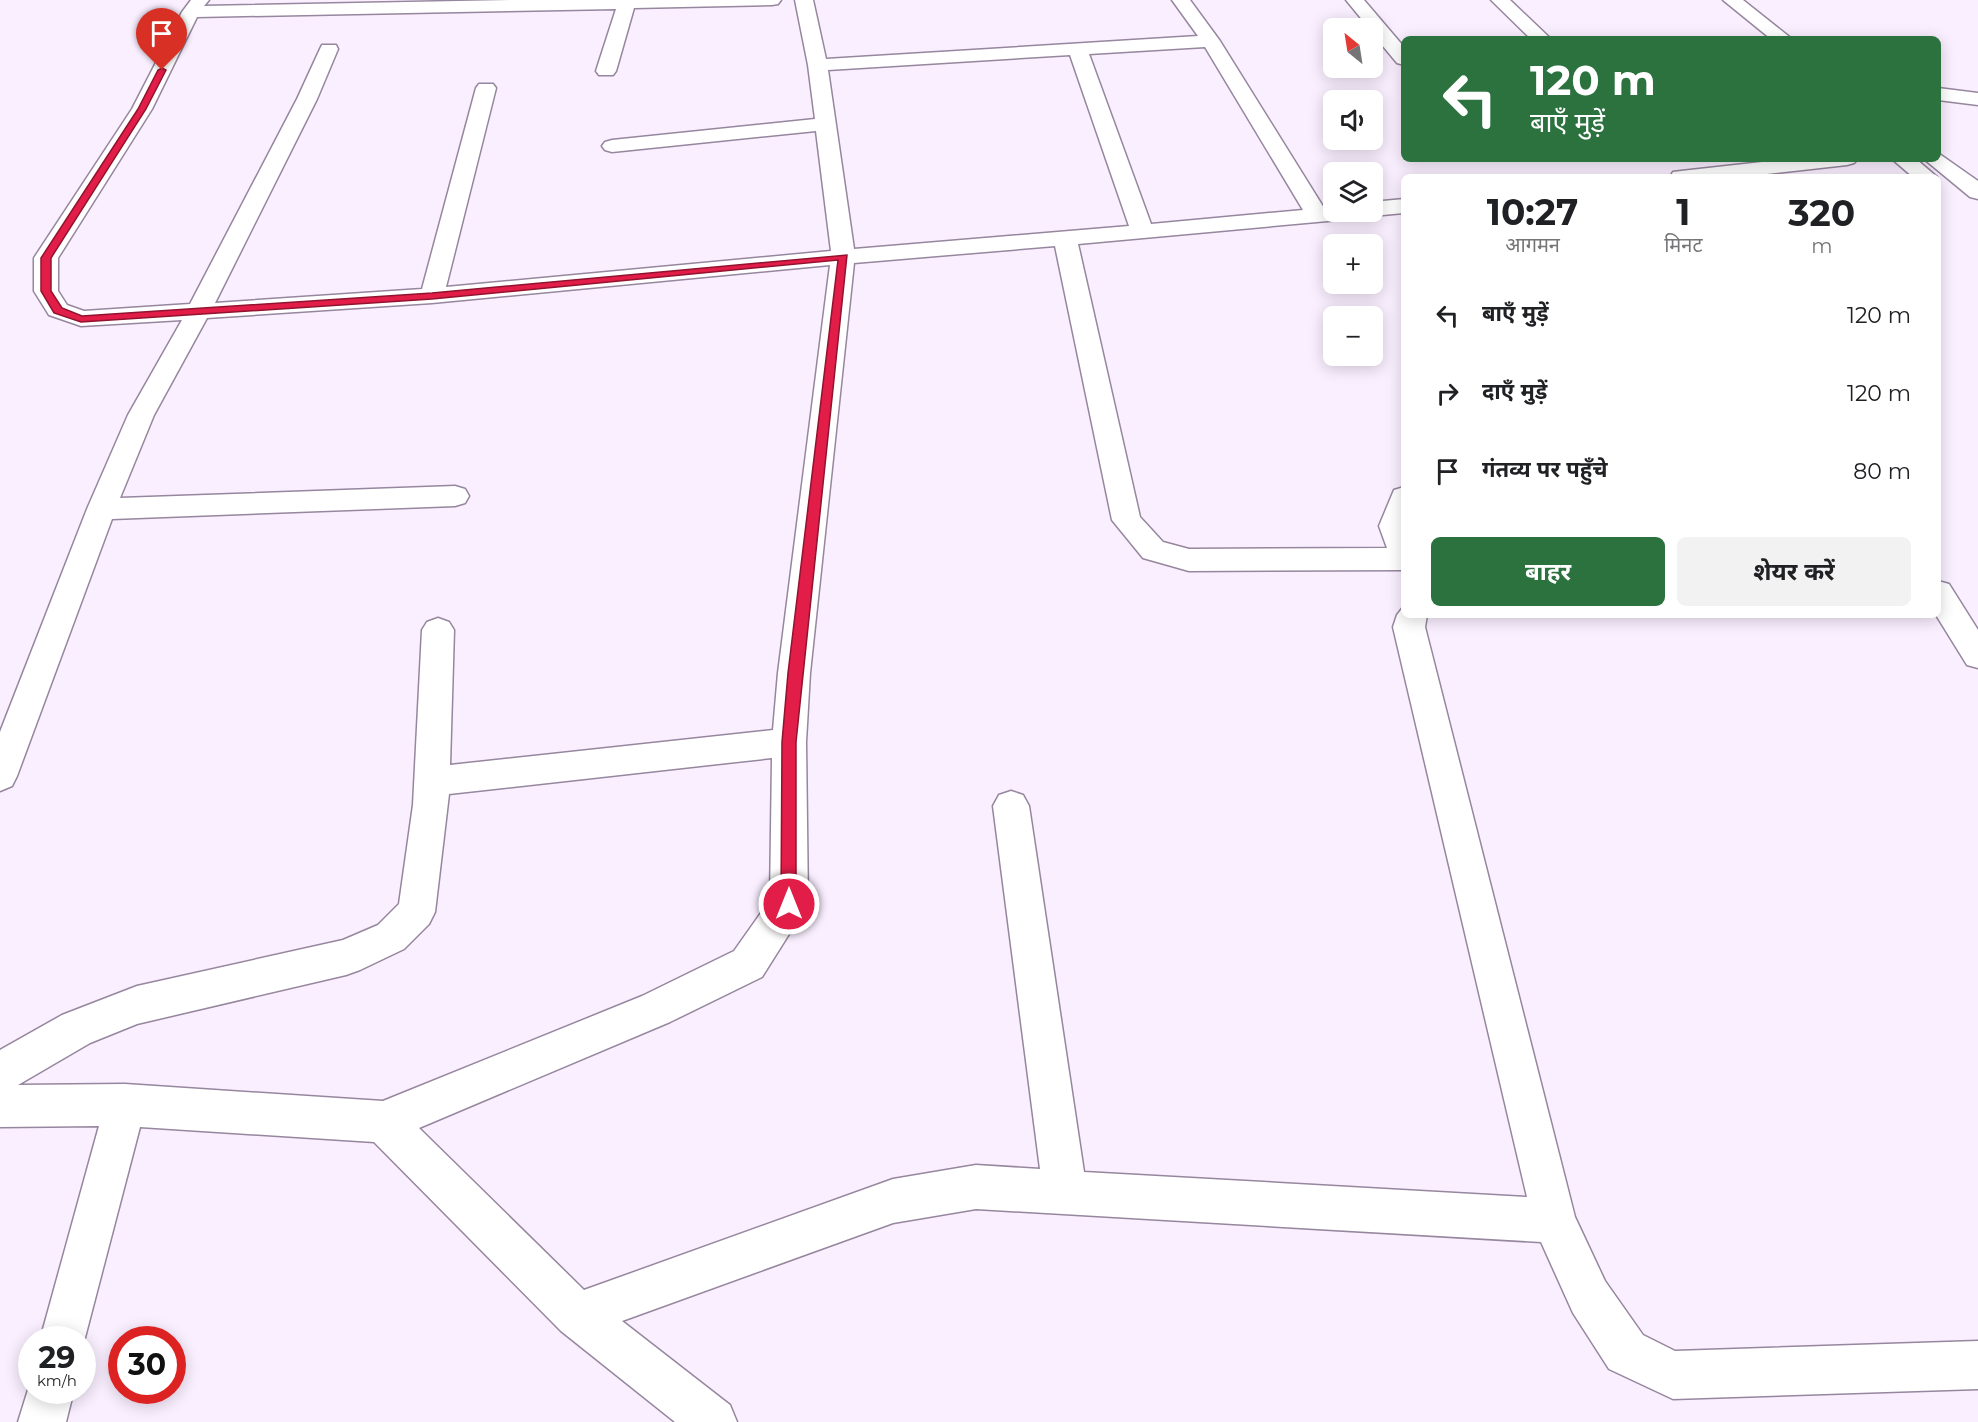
<!DOCTYPE html>
<html lang="hi">
<head>
<meta charset="utf-8">
<style>
	:root { --surface:#fff; --page:#f2f2f2; --text:#202124; --muted:#757577; --accent:#2b723f }
	body { margin:0; font-family:Montserrat,"Noto Sans Devanagari",sans-serif; background:var(--page); color:var(--text); height:100vh; display:flex; flex-direction:column; font-size:22px; white-space:nowrap }
	* { box-sizing:border-box; margin:0 }
	p { font-size:20px; color:var(--muted) }
	.icon { flex:none; width:33px; height:33px; fill:none; stroke:currentColor; stroke-width:2; stroke-linecap:round; stroke-linejoin:round }
	.map { position:relative; flex:1; overflow:hidden }
	.panel { position:absolute; left:1401px; top:174px; width:540px; height:444px; display:flex; flex-direction:column; background:var(--surface); border-radius:9px; box-shadow:0 3px 15px #0003 }
	.panel>* { flex:none }
	.banner { position:absolute; left:1401px; top:36px; width:540px; height:126px; border-radius:9px; box-shadow:0 3px 15px #0003; background:#2b723f; color:#fff; overflow:hidden }
	.needle { width:39px; rotate:330deg }
	.buttons { position:absolute; left:1323px; top:18px; display:grid; gap:12px }
	.buttons a { display:grid; place-items:center; width:60px; height:60px; border-radius:9px; background:var(--surface); box-shadow:0 3px 15px #0003; font-size:30px }
	.speed { position:absolute; left:18px; top:1326px; display:flex; gap:12px; font-size:30px; font-weight:700; text-align:center }
	.speed>* { display:grid; place-content:center; width:78px; height:78px; border-radius:50%; background:var(--surface); box-shadow:0 3px 15px #0003; line-height:1 }
	.speed small { font-size:15px; font-weight:400 }
	.speed .limit { border:9px solid #d22; background:#fff; color:#111 }
	.pin { position:absolute; display:grid; place-items:center; width:51px; height:51px; color:#fff; margin:-62px -26px; border-radius:50% 50% 50% 0; rotate:-45deg; box-shadow:0 0 6px #0007 }
	.pin .icon { rotate:45deg }
	.me { position:absolute; width:66px; margin:-33px; rotate:0deg; stroke-linejoin:round; filter:drop-shadow(0 0 4px #0008) }
	.turn { display:flex; align-items:center; gap:21px; height:126px; padding:0 30px; font-size:27px }
	.turn .icon { width:78px; height:78px; stroke-width:2.5 }
	.turn b { display:block; font-size:42px; line-height:51px }
	.eta { display:flex; justify-content:space-evenly; align-items:center; height:102px; text-align:center }
	.eta b { font-size:36px; font-weight:700; line-height:42px }
	.button { display:flex; gap:12px; margin-top:auto; padding:12px 30px }
	.button a { flex:1; height:69px; border-radius:9px; background:var(--accent); color:#fff; font-size:24px; font-weight:700; line-height:69px; text-align:center }
	.button a+a { background:var(--page); color:var(--text) }
	ul { padding:0; list-style:none }
	li { display:flex; align-items:center; gap:18px; height:78px; padding:0 30px }
	li div { flex:1 }
	li b { display:block; font-size:22px }
	li em { font-style:normal }
	.map>svg:first-child { display:block }
	.lines { fill:none; stroke-linecap:round; stroke-linejoin:round }
	.minor-casing { stroke:#96869e; stroke-width:3 }
	.minor { fill:#fff; fill-rule:evenodd }
	.route { fill:#e11d48; stroke:#92132f; stroke-width:1.5 }
</style>
</head>
<body>
<div class="map">
<svg width="1978" height="1422" viewBox="0 0 1978 1422">
	<rect width="100%" height="100%" fill="#faefff"/>
	<g class="lines">
		<defs>
			<path id="minor" d="M191,0H209L204,6L513,0H781L778,4L772,5L634,8L616,71L613,75H599L596,71L616,9L197,17L152,109L58,258V291L67,305L84,311L190,304L297,99L320,49L322,45H336L338,49L317,99L215,303L422,289L476,88L479,84H493L496,88L446,287L831,251L816,131L612,152L605,150L602,146L605,142L612,140L815,119L808,65L795,0H813L826,59L1198,36L1172,0H1190L1220,41L1324,208L1334,207V212H1361L1358,217L1350,219L1078,244L1140,517L1163,542L1189,549L1387,548L1379,526L1394,490L1404,487V570L1189,571L1143,558L1112,520L1055,246L854,263L810,673L806,742L808,904L762,977L670,1022L419,1128L584,1290L893,1179L976,1165L1040,1169L993,806L999,795L1011,791L1023,795L1029,806L1084,1172L1527,1197L1393,627L1397,615L1404,606V615H1427L1425,627L1575,1217L1605,1281L1643,1335L1675,1351L1978,1341V1389L1673,1399L1609,1369L1573,1313L1541,1242L976,1209L893,1223L622,1321L730,1405L737,1422H675L561,1331L374,1142L140,1127L82,1349V1340H40L99,1126L0,1127V1050L62,1015L137,986L343,940L378,925L399,904L413,805L422,630L427,622L438,618L449,622L454,630L450,765L773,730L778,673L830,265L432,303L207,318L154,415L120,498L455,486L465,489L469,496L465,503L455,506L112,519L17,776L12,786L0,791V732L87,509L128,415L182,320L81,326L49,315L34,291V258L132,109L182,12ZM1205,47L1303,210L1151,224L1089,54ZM1070,55L1129,226L854,249L828,70ZM772,758L770,900L734,951L642,996L383,1101L125,1084L18,1085L90,1043L137,1024L346,975L360,970L404,949L429,924L435,912L449,794Z
				M1346,0H1364L1404,47V65L1397,63L1372,33V28H1369Z
				M1491,0H1510L1551,39H1531Z
				M1723,0H1743L1792,39H1771Z
				M1938,88L1978,93V105L1938,100Z
				M1938,153L1978,181V199L1970,197L1924,159H1938Z
				M1788,159H1858L1854,163L1847,165L1740,177H1670L1673,172L1681,171Z
				M1892,159H1916L1937,177H1913Z
				M1404,199V213L1372,216L1363,212H1372V202Z
				M1938,581L1949,584L1978,630V668L1967,665L1936,615Z
				M32,1377V1390H74L66,1422H18Z"/>
		</defs>
		<!-- minor casing -->
		<use href="#minor" class="minor-casing"/>
		<!-- minor -->
		<use href="#minor" class="minor"/>
	</g>
	<!-- route -->
	<path class="route" d="M162,68L166,70L146,109L51,258V291L62,308L82,316L432,293L847,255L796,742V904L794,909L789,911L783,909L781,904L782,742L788,673L838,260L432,299L81,322L54,313L41,291V258L138,109L158,70Z"/>
</svg>
<div class="buttons">
<a><svg class="needle" viewBox="-14 -14 28 28"><path d="M0-13l5 13h-10z" fill="#e53935"/><path d="M0 13l5-13h-10z" fill="#757577"/></svg></a>
<a><svg class="icon" aria-label="sound" viewBox="0 0 24 24"><path d="M4 9h4l5-4v14l-5-4H4zM17 9q2 3 0 6"/></svg></a>
<a><svg class="icon" aria-label="layers" viewBox="0 0 24 24"><path d="M12 4l9 5-9 5-9-5zM3 14l9 5 9-5"/></svg></a>
<a>+</a>
<a>−</a>
</div>
<div class="speed"><div>29<small>km/h</small></div><div class="limit">30</div></div>
<div class="pin" style="left:162px;top:70px;background:#d93025"><svg class="icon" aria-label="arrive" viewBox="0 0 24 24"><path d="M6 21V4h12l-3 4 3 4H6"/></svg></div>
<svg class="me" style="left:789px;top:904px" viewBox="-20 -20 40 40"><circle r="17" fill="#e11d48" stroke="#fff" stroke-width="3"/><path d="M0-11L8 9 0 5-8 9z" fill="#fff"/></svg>
<div class="banner">
<div class="turn"><svg class="icon" aria-label="left" viewBox="0 0 24 24"><path d="M17 20v-9H6M10 6l-5 5 5 5"/></svg><div><b>120 m</b>बाएँ मुड़ें</div></div>
</div>
<section class="panel">
<div class="eta">
<div><b>10:27</b><p>आगमन</p></div>
<div><b>1</b><p>मिनट</p></div>
<div><b>320</b><p>m</p></div>
</div>
<ul>
<li><svg class="icon" aria-label="left" viewBox="0 0 24 24"><path d="M17 20v-9H6M10 6l-5 5 5 5"/></svg><div><b>बाएँ मुड़ें</b></div><em>120 m</em></li>
<li><svg class="icon" aria-label="right" viewBox="0 0 24 24"><path d="M7 20v-9h11M14 6l5 5-5 5"/></svg><div><b>दाएँ मुड़ें</b></div><em>120 m</em></li>
<li><svg class="icon" aria-label="arrive" viewBox="0 0 24 24"><path d="M6 21V4h12l-3 4 3 4H6"/></svg><div><b>गंतव्य पर पहुँचे</b></div><em>80 m</em></li>
</ul>
<div class="button"><a>बाहर</a><a>शेयर करें</a></div>
</section>
</div>
</body>
</html>
